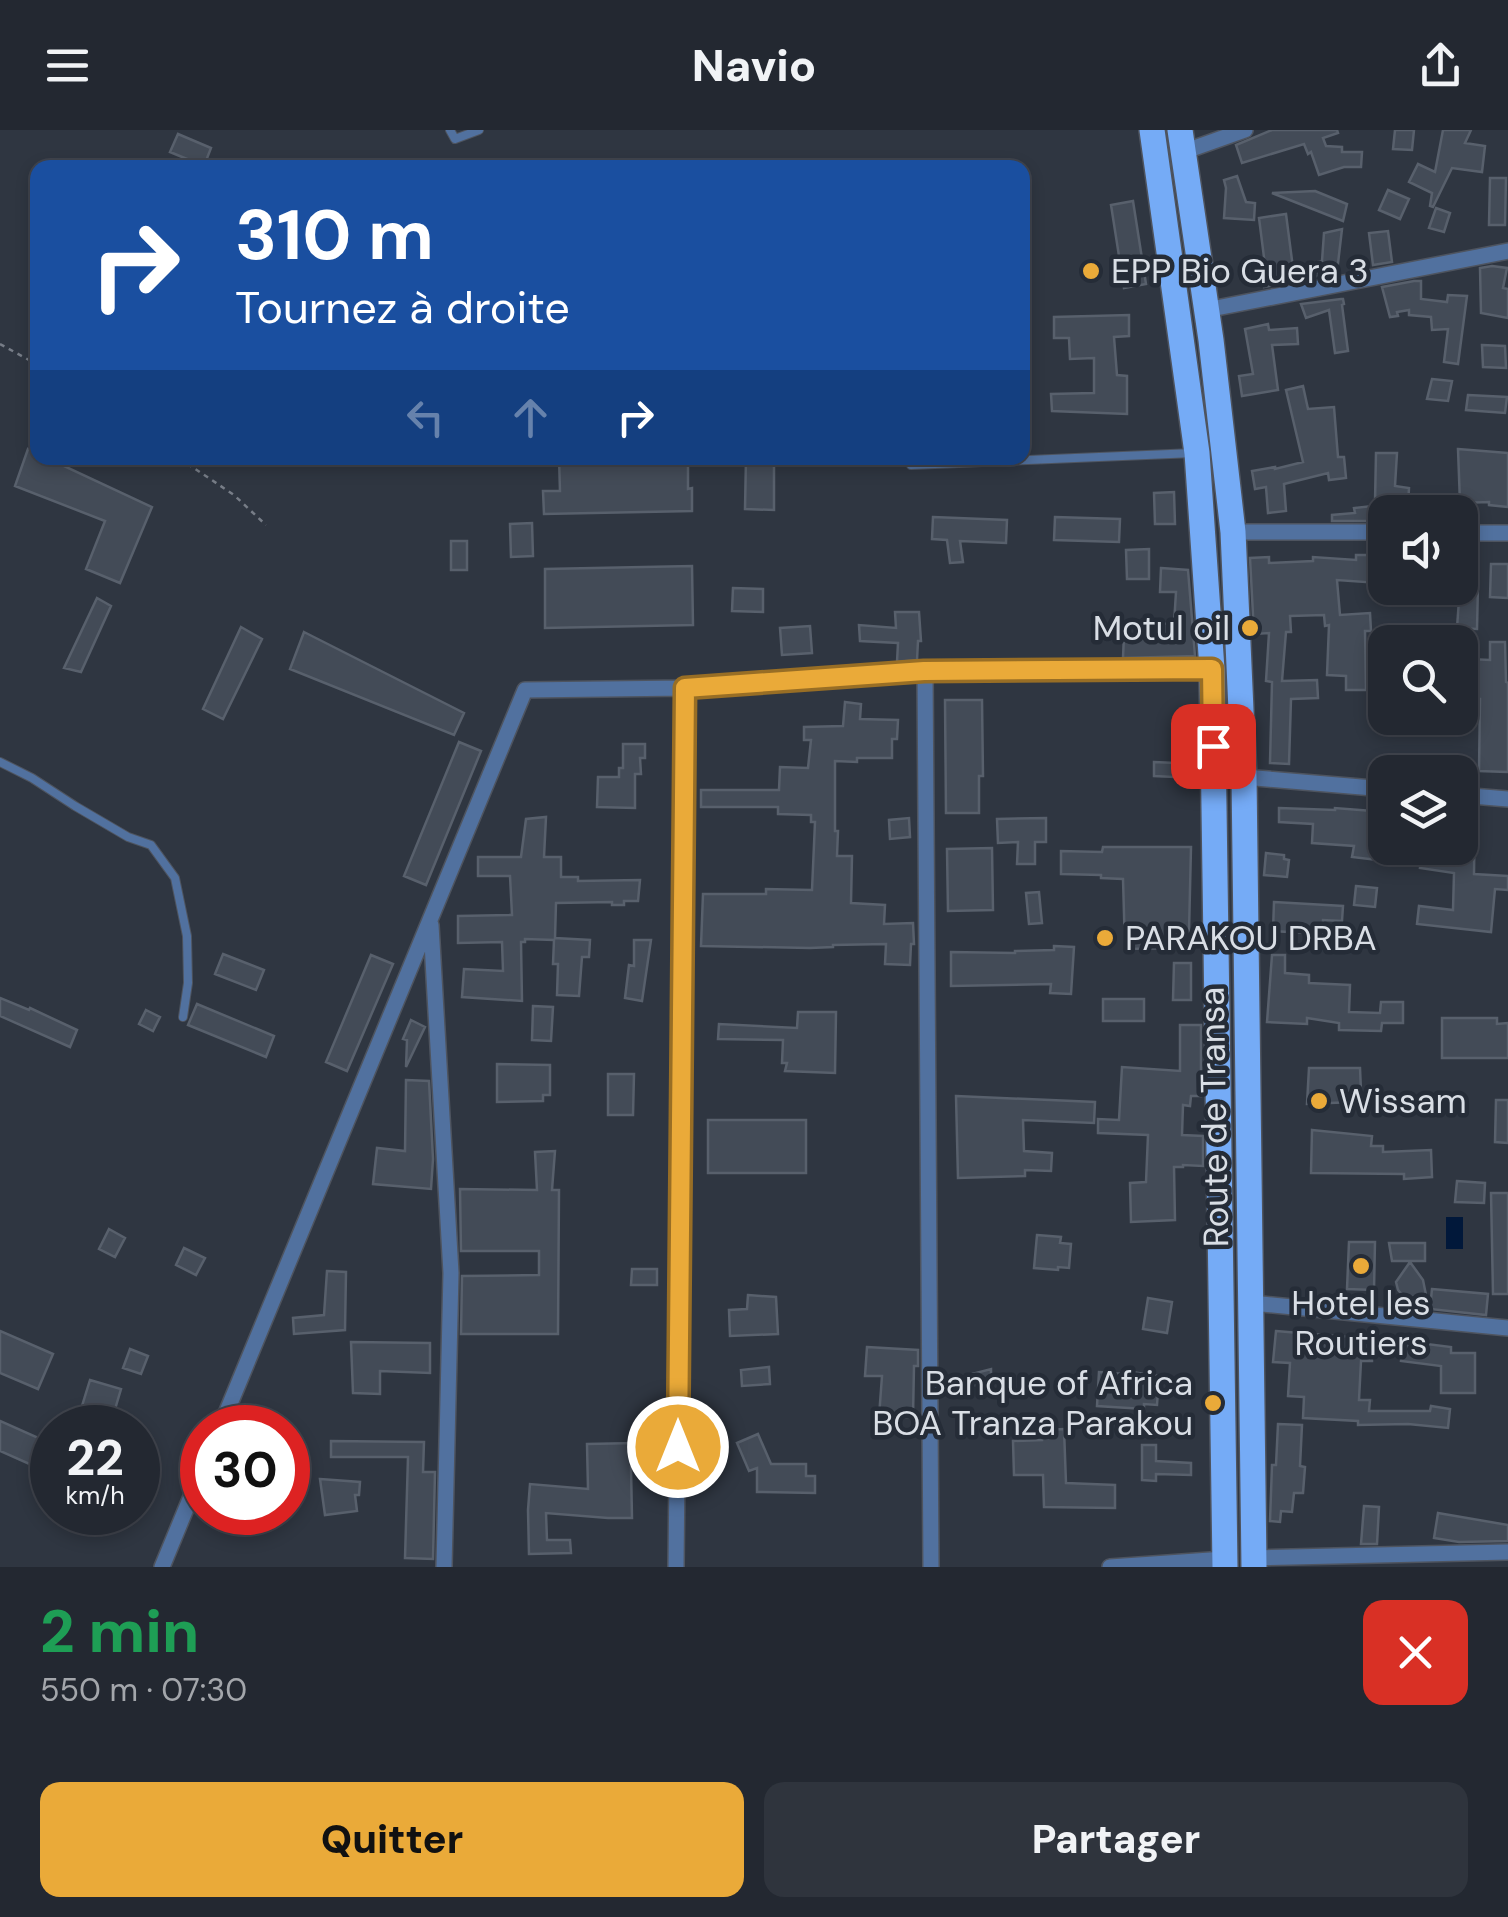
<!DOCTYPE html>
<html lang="fr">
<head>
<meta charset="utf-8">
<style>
	:root { --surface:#232831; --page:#2f343d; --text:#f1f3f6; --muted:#a3a6ab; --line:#40444d; --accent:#eaaa39 }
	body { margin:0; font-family:"DM Sans",sans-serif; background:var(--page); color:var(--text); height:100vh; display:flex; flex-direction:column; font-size:38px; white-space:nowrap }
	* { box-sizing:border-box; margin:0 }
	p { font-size:32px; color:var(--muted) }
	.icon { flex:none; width:55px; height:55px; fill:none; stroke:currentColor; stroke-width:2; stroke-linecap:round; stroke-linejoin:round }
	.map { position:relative; height:1437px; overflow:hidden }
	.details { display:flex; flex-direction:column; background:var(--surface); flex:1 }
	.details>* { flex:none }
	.hud { position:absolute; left:30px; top:30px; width:1000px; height:305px; border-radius:20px; box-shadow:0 5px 15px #0003,0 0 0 2px var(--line); background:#1a4fa0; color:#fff; overflow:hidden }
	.fabs { position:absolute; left:1368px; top:365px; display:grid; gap:20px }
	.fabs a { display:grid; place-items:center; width:110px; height:110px; border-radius:20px; background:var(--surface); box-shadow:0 5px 15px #0003,0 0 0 2px var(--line); font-size:50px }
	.speed { position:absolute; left:30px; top:1275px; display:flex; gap:20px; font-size:50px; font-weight:700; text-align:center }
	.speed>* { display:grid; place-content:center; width:130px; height:130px; border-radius:50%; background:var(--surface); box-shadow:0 5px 15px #0003,0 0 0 2px var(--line); line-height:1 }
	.speed small { font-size:25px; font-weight:400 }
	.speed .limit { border:15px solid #d22; background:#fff; color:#111 }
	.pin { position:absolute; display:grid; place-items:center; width:85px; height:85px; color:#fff; margin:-42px; border-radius:20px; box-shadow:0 5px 15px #0006 }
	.me { position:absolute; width:110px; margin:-55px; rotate:0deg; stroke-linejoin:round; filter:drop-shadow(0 0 8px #0008) }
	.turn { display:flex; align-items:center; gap:35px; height:210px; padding:0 40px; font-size:45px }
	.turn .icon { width:130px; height:130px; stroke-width:2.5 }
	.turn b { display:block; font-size:70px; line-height:85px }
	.lanes { display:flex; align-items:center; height:95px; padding:0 40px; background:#0003; justify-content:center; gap:50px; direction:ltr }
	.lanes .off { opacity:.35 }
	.round { display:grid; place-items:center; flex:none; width:105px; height:105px; border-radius:20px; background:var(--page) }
	.headline { display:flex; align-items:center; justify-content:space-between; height:170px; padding:0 40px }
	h1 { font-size:60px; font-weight:800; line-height:75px; color:#1e9e55 }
	.button { display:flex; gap:20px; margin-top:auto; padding:20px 40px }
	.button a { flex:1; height:115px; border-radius:20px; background:var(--accent); color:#111; font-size:40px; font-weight:800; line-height:115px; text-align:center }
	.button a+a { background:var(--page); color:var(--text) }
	header { display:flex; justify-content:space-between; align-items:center; height:130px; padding:0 40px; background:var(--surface); font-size:45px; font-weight:800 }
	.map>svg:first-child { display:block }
	.water { fill:#01183a }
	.building { fill:#434b57; stroke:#58606c; stroke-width:2.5 }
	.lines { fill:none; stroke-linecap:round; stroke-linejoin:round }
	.service-casing { stroke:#4e545f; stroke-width:10 }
	.minor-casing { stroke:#4e545f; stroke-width:18 }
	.primary-casing { stroke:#4e545f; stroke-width:28 }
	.path { stroke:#777d87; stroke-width:2.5; stroke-dasharray:5 5; stroke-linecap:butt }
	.service { stroke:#51719f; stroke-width:8 }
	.minor { stroke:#51719f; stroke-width:15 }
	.primary { stroke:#75abf6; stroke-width:25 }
	.route-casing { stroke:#986e25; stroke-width:25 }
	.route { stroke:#eaaa39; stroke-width:18 }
	.poi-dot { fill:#eaaa39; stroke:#252c37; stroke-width:4 }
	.labels { text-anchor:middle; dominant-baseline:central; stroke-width:9; stroke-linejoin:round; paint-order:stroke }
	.poi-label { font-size:35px; fill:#d9dee5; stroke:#252c37; text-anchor:start }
	.street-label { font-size:35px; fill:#d9dee5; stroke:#252c37 }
</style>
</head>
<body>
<header><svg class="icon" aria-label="menu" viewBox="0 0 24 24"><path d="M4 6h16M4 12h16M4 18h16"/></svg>Navio<svg class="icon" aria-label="share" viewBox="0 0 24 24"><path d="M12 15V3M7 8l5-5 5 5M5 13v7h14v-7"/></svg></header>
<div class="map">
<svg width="1508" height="1437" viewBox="0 0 1508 1437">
	<rect width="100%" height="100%" fill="#2f3641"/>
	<!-- water -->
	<path class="water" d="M1446,1087H1463V1119H1446Z"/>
	<!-- building -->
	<path class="building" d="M1272,0H1337L1338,3L1323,8L1326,16L1342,17V22H1362L1361,37H1344L1319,45L1311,22L1308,24L1304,14L1242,33L1236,15Z
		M1395,0H1414L1412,20L1393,19Z
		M1443,0H1471L1465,13L1485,16L1482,42L1452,38L1433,77L1430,76L1432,63L1409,52L1418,34L1435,42Z
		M178,4L211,18L204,36L170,22Z
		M1237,46L1246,72L1255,73L1254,90L1224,88L1226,58L1224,50Z
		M1490,48H1506L1505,95H1489Z
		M1388,60L1409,69L1400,89L1379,80Z
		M1315,61L1347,74L1343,91L1272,63Z
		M1133,71L1146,154L1124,158L1111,75Z
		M1436,78L1450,83L1444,102L1429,98Z
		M1286,84L1293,138L1322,131L1324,103L1342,99L1337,142L1264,157L1262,144L1266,143L1259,88Z
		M1388,101L1392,132L1373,135L1369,103Z
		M1492,136L1507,138L1503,158L1508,159V188L1481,183L1480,138Z
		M1414,151H1421V169L1447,172L1448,165L1467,166L1458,234L1444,232L1448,199L1432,200L1431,187L1409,185V180L1397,182L1398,186L1390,187L1382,157Z
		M1341,169H1343L1344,174L1342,175L1348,221L1335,223L1329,180L1306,188L1301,174Z
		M1129,185V206L1114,207L1117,245L1127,246V284L1052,281L1051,264L1094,263V228L1070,229L1069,208H1054V187Z
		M1268,194L1269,200L1297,198L1298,214L1272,215L1278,260L1242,266L1239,246L1253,244L1245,199Z
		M1482,215L1505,216L1506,238L1483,237Z
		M1432,249L1452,251L1448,271L1427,269Z
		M1303,256L1308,279L1334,277L1338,327H1344L1346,348L1329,350L1328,343L1284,354L1286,381L1268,383L1266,357L1255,359L1252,341L1275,337V339L1303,332L1286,260Z
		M1468,265L1507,267L1505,283L1466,280Z
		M28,319L38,323V328H47L152,377L120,453L86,439L105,391L15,356Z
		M1458,319L1508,323V377L1489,375V372L1460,373Z
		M1376,323H1397L1395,356L1409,358L1408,375L1375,373Z
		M559,328H688V359L692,358V381L544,384L543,361H560Z
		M746,328H774V380L745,379Z
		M1174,362L1175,394H1155L1154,363Z
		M1372,376L1375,391H1332V385L1355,383L1354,378Z
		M933,387L1007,390L1006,413L960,411L963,432L950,433L947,410L932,409Z
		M1055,387L1120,389L1119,412L1054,410Z
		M532,393L533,426L511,427L510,394Z
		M451,411H467V440H451Z
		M1149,419V449H1127L1126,420Z
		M1356,425H1376V434L1380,435L1379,453L1337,450L1340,485L1370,483L1371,501H1365L1366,560H1346V546L1327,545L1329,495L1325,496L1324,485L1290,486L1291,502H1286L1282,551L1317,550L1318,568L1291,569L1289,634L1270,633L1272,552L1266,551L1269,503L1254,504L1250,428L1269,427V433L1313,431V427L1356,430Z
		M1491,434H1508V468L1490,467Z
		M692,436L693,495L545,498V439Z
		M1161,438L1188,440L1195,526L1123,528L1124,505L1145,506L1146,493L1174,494L1176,462H1160Z
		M1460,455H1478L1477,499L1457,498Z
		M733,458L763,459V482L732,481Z
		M97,468L111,476L81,542L64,538Z
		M895,482H919L921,511H918L917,530L897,532L898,513L860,511L859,495L896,498Z
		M810,496L812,523L782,525L780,498Z
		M241,497L262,509L223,589L203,579Z
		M304,502L464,583L454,605L290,539Z
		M1490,512H1505L1506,552L1508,553V642L1479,641L1480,569L1460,568V551H1468L1469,529L1490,530Z
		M945,570H982L983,646H979V683H946Z
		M845,572L861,574L860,589L898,590L897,609H892V628H857V632L835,631V701H838L837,726H852L851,773L885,775L884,794L913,793L914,814H911L910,835L885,834L886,814L833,815V817L810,818L701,816L703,764H766V759L812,760L815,692H811V685L778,684V677H701V660H779L780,637L808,638L811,610H804V597L843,596Z
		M459,612L481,621L426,755L404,746Z
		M623,614H645V628H640L641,644H635V678L597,677L598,647H619V638H623Z
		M1154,632L1175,633L1174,647L1154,646Z
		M1279,678L1335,680V678L1385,682V718H1397L1395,732L1352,727L1354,716L1312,713L1313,694L1279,692Z
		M1460,679H1475L1474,744L1508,746V760L1495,759L1491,802L1417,794L1419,776L1453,780L1454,743L1420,738L1422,723L1454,728V718H1460Z
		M546,687L544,727H561V747H578V751L640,750L638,771H624V775H612V772L556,773L555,808L590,810L589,827H582L579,866L557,865L558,834H553L554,810L525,809V812H521L522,871L462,867L464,839L503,841L502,812L458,813V786L512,785L510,746H478V727H521L526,689Z
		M909,688L910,707L890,709L889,690Z
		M1046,688V712H1035V734H1017L1018,712L998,713L997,689Z
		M1103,717H1191L1189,802H1177L1178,818L1125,819L1123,749L1101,748V745L1061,744V721L1102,722Z
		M992,718L993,780L948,781L947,719Z
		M1266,723L1284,725V729L1289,730L1287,747L1264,745Z
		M1356,756L1377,758L1375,777L1354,775Z
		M1039,762L1042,793L1029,794L1026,763Z
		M1274,772L1343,776L1342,791L1323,790L1322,804L1273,801Z
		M634,810H651L642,871L625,868L629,835L634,836Z
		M1054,816L1074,817L1071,864L1050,863L1051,854L951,856V822L1015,823V821L1054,820Z
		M223,824L264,840L256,860L215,844Z
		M371,825L393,834L347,941L326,932Z
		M1272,825H1285V843L1309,845V853L1350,855L1349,882L1380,883L1381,872H1403V893H1382L1381,901L1339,900V893L1307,888V894L1267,892Z
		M1174,833H1191V870H1173Z
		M0,868L29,880L30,878L77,900L70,917L0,886Z
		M1103,869H1144V891H1103Z
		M197,874L274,906L266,927L188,895Z
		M533,876L553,877L551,911L532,910Z
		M146,880L160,887L153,901L139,894Z
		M798,882H836L835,943L785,941L787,933H782L783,910L718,909L719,894L797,898Z
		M1442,888H1497V894L1508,893V928H1442Z
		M411,890L425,897L406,937L407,910L403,909Z
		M1180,895H1201V966H1191L1190,976L1183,975L1182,1005L1203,1006V1036L1183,1035V1037H1174L1175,1090L1131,1092L1130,1053L1146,1052L1148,1005L1098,1003V989L1119,990L1122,937L1180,941Z
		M497,934L550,935V965H543V971L497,972Z
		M1309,938H1360L1361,961L1353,962V972L1307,974Z
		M608,944H634L633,985H608Z
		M406,950L429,951L433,1029L431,1059L373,1054L377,1018L405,1021Z
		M956,966L1095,972L1094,993L1023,990L1024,1021L1052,1023L1051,1041L1025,1040V1046L958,1048Z
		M1496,970H1508V1013L1495,1012Z
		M708,990H806V1043H708Z
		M1312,1000L1372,1006L1371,1016H1383V1022L1431,1020L1432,1047L1404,1049V1044L1311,1043Z
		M555,1021L552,1060H559L558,1204H461L462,1146L539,1145V1121H461L460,1059L537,1060L535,1022Z
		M1457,1051L1485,1053L1484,1073L1455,1072Z
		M1491,1063H1508V1164H1493Z
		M109,1099L125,1108L115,1127L99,1119Z
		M1037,1105L1061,1107L1060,1113L1071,1114L1069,1138L1058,1137V1140L1034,1138Z
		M1349,1112H1375L1374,1160L1347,1159Z
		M1389,1113H1425V1131H1392Z
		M184,1118L205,1128L196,1145L176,1135Z
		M1410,1132L1423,1150L1426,1165L1405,1168L1398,1160L1396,1152Z
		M632,1139H657V1155H631Z
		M327,1141L346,1142L345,1200L294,1204L293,1188L324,1185Z
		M1432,1159L1488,1164L1486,1185L1430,1179Z
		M748,1165L776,1167L778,1204L730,1206L729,1180L747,1179Z
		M1148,1168L1172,1172L1167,1203L1143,1199Z
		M0,1201L53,1224L38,1259L0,1243Z
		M1276,1201L1371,1209L1372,1231H1361L1359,1270H1370L1369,1281H1430L1431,1276L1450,1279L1448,1298L1408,1294L1358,1295V1291L1303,1288L1304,1267L1288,1266L1290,1233L1273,1232Z
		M1403,1211L1451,1217V1223H1475V1263H1441V1236L1401,1231Z
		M351,1212L430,1213V1243L380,1241V1264L353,1263Z
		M867,1217L918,1220V1236H914L913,1287H879L882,1246H865Z
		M130,1219L148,1226L141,1244L123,1238Z
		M769,1237L770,1254L742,1256L741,1240Z
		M991,1239V1255L945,1256V1251Z
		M1125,1241L1159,1246L1157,1275L1144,1274V1279L1097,1276L1099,1242L1125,1244Z
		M90,1250L121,1259L113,1286L82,1276Z
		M0,1291L52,1314V1344L0,1321Z
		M1278,1294L1302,1295L1300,1336L1305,1337L1303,1363H1294L1292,1382L1281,1381L1280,1392L1270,1391L1272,1335H1276Z
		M1064,1299L1066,1353L1115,1355V1378L1044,1377L1043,1345H1014L1013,1311L1042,1310L1041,1300Z
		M758,1304L771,1334H806V1346H815V1363L757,1362V1338L749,1341L737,1313Z
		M331,1311L424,1312L423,1342H435L433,1429L405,1428L408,1327H331Z
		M636,1313L637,1337H631L632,1388H608L546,1383L547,1410H570L571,1423L529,1424L528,1380L530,1354L588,1359L587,1314Z
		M1142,1315H1156V1331L1191,1333V1345L1156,1344V1351L1142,1350Z
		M320,1349L360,1352L359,1365H355L357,1381L325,1385Z
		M1364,1376L1379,1377L1377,1414H1361Z
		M1438,1383L1508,1395V1411L1459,1412L1434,1408Z"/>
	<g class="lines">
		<defs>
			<path id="service" d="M450,0L455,9L479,0
				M911,335L1194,323
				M0,632L32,648L75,676L128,707L151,715L175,748L187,806L188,853L183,887"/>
			<path id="minor" d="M1183,22L1245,0
				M1206,180L1508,121
				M1233,402H1385
				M1460,403H1508
				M925,541L931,1437
				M1244,647L1385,659
				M1460,665L1508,669
				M431,795L451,1143L444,1437
				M1252,1173L1508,1198
				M220,1298L525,560L685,558L925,541L1212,539
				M1254,1428L1508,1422
				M162,1437L202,1340
				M676,1437L685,558
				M1110,1437L1225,1429"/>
			<path id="primary" d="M1152,0L1197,323L1212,539L1225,1437
				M1180,0L1211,210L1233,402L1244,647L1254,1437"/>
		</defs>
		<!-- service casing -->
		<use href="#service" class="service-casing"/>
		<!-- minor casing -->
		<use href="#minor" class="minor-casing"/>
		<!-- primary casing -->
		<use href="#primary" class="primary-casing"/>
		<!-- path -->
		<path class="path" d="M0,214L38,235
			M179,328L234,365L266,395"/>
		<!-- service -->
		<use href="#service" class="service"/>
		<!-- minor -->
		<use href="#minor" class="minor"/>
		<!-- primary -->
		<use href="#primary" class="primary"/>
	</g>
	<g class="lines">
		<defs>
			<path id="route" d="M678,1317L685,558L924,541L1212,539L1213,616"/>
		</defs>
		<!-- route casing -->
		<use href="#route" class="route-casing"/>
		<!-- route -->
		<use href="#route" class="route"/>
	</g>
	<!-- markers -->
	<g class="poi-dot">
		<circle cx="1091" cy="141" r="10"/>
		<circle cx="1250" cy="498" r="10"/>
		<circle cx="1105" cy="808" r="10"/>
		<circle cx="1319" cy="971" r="10"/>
		<circle cx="1361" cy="1136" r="10"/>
		<circle cx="1213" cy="1273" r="10"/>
	</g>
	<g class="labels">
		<!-- poi labels -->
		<g class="poi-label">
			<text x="1111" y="141">EPP Bio Guera 3</text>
			<text x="1230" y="498" text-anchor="end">Motul oil</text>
			<text x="1125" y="808">PARAKOU DRBA</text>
			<text x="1339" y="971">Wissam</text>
			<text x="1361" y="1173" text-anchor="middle">Hotel les<tspan x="1361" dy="40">Routiers</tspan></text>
			<text x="1193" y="1253" text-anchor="end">Banque of Africa<tspan x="1193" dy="40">BOA Tranza Parakou</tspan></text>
		</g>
		<!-- street labels -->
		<g class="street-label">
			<text transform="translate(1214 987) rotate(-91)">Route de Transa</text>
		</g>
	</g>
</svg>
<div class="fabs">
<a><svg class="icon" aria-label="sound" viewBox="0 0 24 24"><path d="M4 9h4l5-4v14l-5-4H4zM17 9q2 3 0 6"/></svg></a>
<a><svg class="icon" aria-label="search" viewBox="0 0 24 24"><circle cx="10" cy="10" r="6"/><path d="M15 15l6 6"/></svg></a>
<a><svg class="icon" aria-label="layers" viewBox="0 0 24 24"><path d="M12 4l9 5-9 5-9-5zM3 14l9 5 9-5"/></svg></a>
</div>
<div class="speed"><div>22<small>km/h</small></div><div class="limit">30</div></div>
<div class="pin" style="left:1213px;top:616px;background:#d93025"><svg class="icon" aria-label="arrive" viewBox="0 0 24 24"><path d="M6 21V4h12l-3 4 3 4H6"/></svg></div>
<svg class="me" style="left:678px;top:1317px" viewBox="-20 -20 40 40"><circle r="17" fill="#eaaa39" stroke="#fff" stroke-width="3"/><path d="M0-11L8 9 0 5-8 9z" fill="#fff"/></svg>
<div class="hud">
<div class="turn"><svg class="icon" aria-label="right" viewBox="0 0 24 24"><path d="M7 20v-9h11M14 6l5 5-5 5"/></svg><div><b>310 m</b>Tournez à droite</div></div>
<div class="lanes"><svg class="icon off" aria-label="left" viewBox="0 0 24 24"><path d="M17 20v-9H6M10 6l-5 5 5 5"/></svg><svg class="icon off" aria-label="ahead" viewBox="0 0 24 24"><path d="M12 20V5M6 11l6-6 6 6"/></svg><svg class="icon" aria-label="right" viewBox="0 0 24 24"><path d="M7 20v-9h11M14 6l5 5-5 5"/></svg></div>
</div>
</div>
<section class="details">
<div class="headline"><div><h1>2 min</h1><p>550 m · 07:30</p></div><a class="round" style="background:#d93025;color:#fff"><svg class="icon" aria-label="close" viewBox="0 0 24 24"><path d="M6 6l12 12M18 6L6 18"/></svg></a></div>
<div class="button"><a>Quitter</a><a>Partager</a></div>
</section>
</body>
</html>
